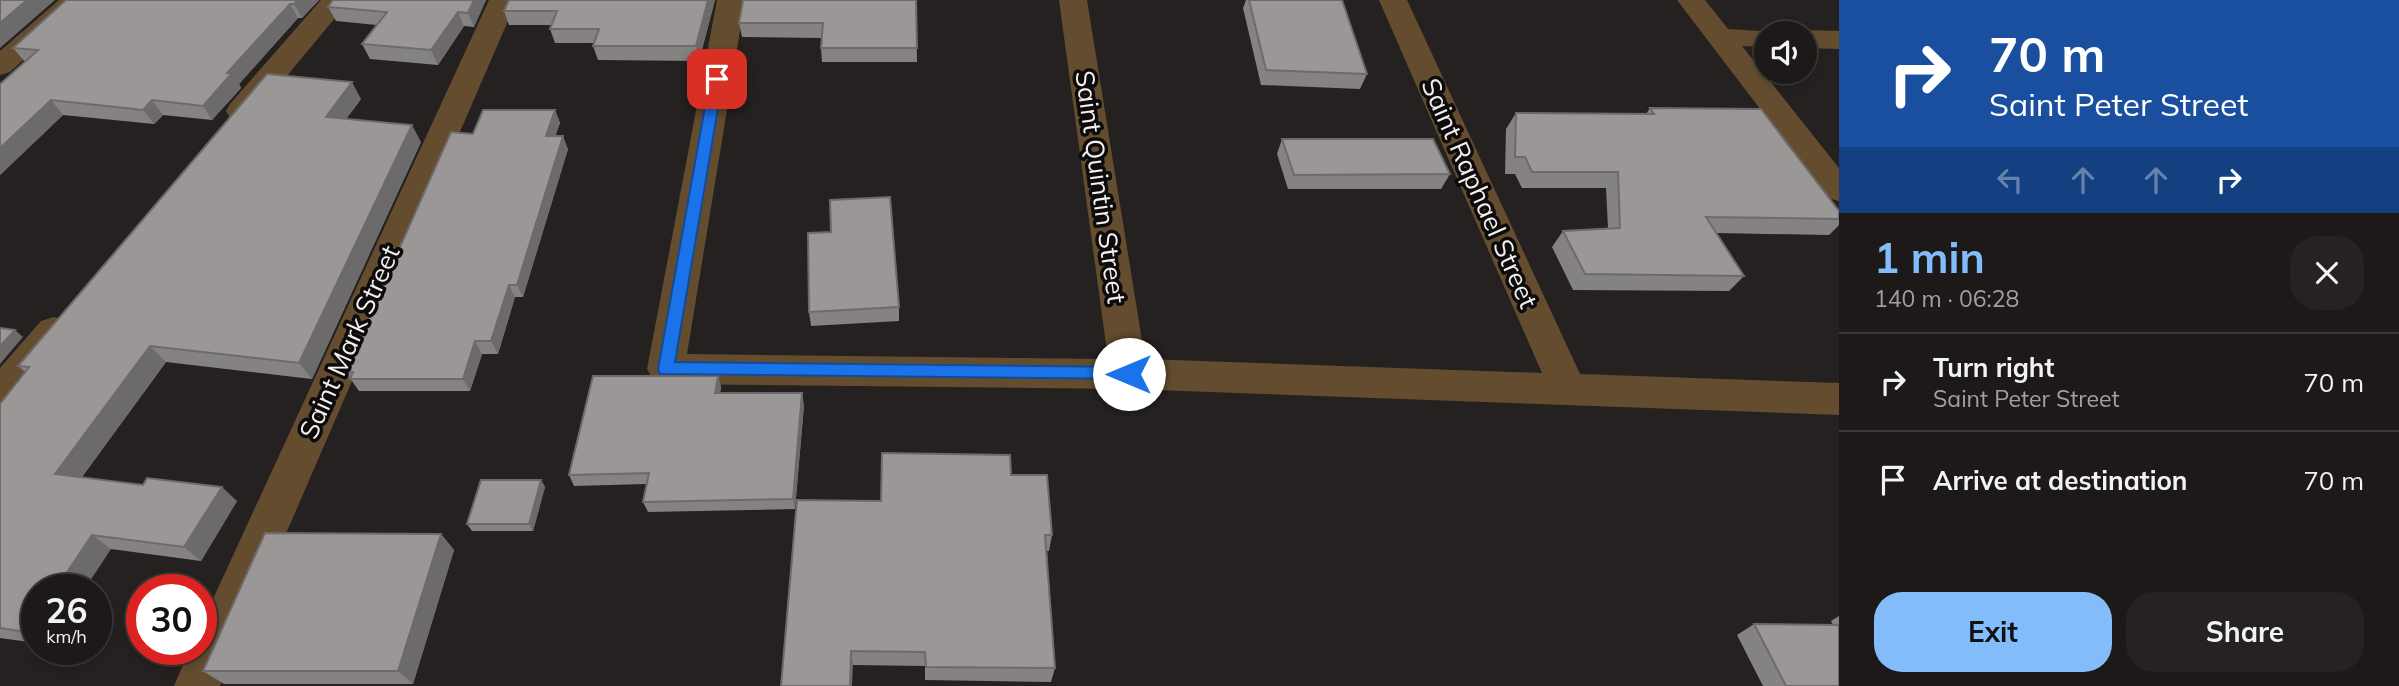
<!DOCTYPE html>
<html lang="en">
<head>
<meta charset="utf-8">
<style>
	:root { --surface:#1c1918; --page:#252221; --text:#f1f3f6; --muted:#a0a0a2; --line:#3a3837; --accent:#82bcfa }
	body { margin:0; font-family:Mulish,sans-serif; background:var(--page); color:var(--text); height:100vh; display:flex; flex-direction:column; font-size:26px; white-space:nowrap }
	* { box-sizing:border-box; margin:0 }
	p { font-size:23px; color:var(--muted) }
	.icon { flex:none; width:38px; height:38px; fill:none; stroke:currentColor; stroke-width:2; stroke-linecap:round; stroke-linejoin:round }
	.map { position:relative; flex:1; overflow:hidden }
	.drawer { display:flex; flex-direction:column; background:var(--surface); width:560px }
	.drawer>* { flex:none }
	.hud { background:#1a4fa0; color:#fff; overflow:hidden }
	.controls { position:absolute; left:1754px; top:21px; display:grid; gap:14px }
	.controls a { display:grid; place-items:center; width:63px; height:63px; border-radius:50%; background:var(--surface); box-shadow:0 4px 10px #0003,0 0 0 2px var(--line); font-size:35px }
	.speed { position:absolute; left:21px; top:574px; display:flex; gap:14px; font-size:35px; font-weight:700; text-align:center }
	.speed>* { display:grid; place-content:center; width:91px; height:91px; border-radius:50%; background:var(--surface); box-shadow:0 4px 10px #0003,0 0 0 2px var(--line); line-height:1 }
	.speed small { font-size:18px; font-weight:400 }
	.speed .limit { border:10px solid #d22; background:#fff; color:#111 }
	.pin { position:absolute; display:grid; place-items:center; width:60px; height:60px; color:#fff; margin:-30px; border-radius:14px; box-shadow:0 4px 10px #0006 }
	.me { position:absolute; width:77px; margin:-38px; rotate:270deg; stroke-linejoin:round; filter:drop-shadow(0 0 5px #0008) }
	.turn { display:flex; align-items:center; gap:24px; height:147px; padding:0 35px; font-size:32px }
	.turn .icon { width:91px; height:91px; stroke-width:2.5 }
	.turn b { display:block; font-size:49px; line-height:60px }
	.lanes { display:flex; align-items:center; height:66px; padding:0 35px; background:#0003; justify-content:center; gap:35px; direction:ltr }
	.lanes .off { opacity:.35 }
	.round { display:grid; place-items:center; flex:none; width:74px; height:74px; border-radius:28px; background:var(--page) }
	.overview { display:flex; align-items:center; justify-content:space-between; height:119px; padding:0 35px }
	h1 { font-size:42px; font-weight:700; line-height:52px; color:var(--accent) }
	.button { display:flex; gap:14px; margin-top:auto; padding:14px 35px }
	.button a { flex:1; height:80px; border-radius:28px; background:var(--accent); color:#111; font-size:28px; font-weight:700; line-height:80px; text-align:center }
	.button a+a { background:var(--page); color:var(--text) }
	ul { padding:0; list-style:none }
	li { display:flex; align-items:center; gap:21px; height:98px; padding:0 35px; border-top:2px solid var(--line) }
	li div { flex:1 }
	li b { display:block; font-size:26px }
	li em { font-style:normal }
	main { display:flex; flex:1; min-height:0 }
	.map>svg:first-child { display:block }
	.lines { fill:none; stroke-linecap:round; stroke-linejoin:round }
	.street { fill:#644d2f; fill-rule:evenodd }
	.wall { fill:#858282 }
	.shaded-wall { fill:#6c6a6a }
	.building { fill:#9b9797; stroke:#6c6a6a; stroke-width:2 }
	.route { fill:#1a73e8; stroke:#114b97; stroke-width:2 }
	.labels { text-anchor:middle; dominant-baseline:central; stroke-width:7; stroke-linejoin:round; paint-order:stroke }
	.street-label { font-size:26px; fill:#f3f0ef; stroke:#0d0b0b }
</style>
</head>
<body>
<main>
<div class="map">
<svg width="1839" height="686" viewBox="0 0 1839 686">
	<rect width="100%" height="100%" fill="#252120"/>
	<g class="lines">
		<!-- street -->
		<path class="street" d="M59,0H89L10,72L0,75V51Z
			M321,0H350L252,118L241,121L230,118L226,111L230,104Z
			M489,0H517L220,686H174L190,649H201V625Z
			M717,0H745L687,354L1108,359L1059,0H1087L1145,359L1542,373L1379,0H1407L1580,374L1839,383V415L1129,389L666,384L653,380L647,369Z
			M1677,0H1705L1728,29L1776,32L1766,33V47L1742,46L1839,168V201L1828,198Z
			M1804,30L1839,31V49L1804,48V33H1794Z
			M54,317L67,321L72,331L67,341L13,405L0,410V368L41,321Z"/>
	</g>
	<!-- wall -->
	<path class="wall" d="M66,0H319L302,18H298L239,84L241,88L212,120L163,115L154,124L63,115L0,175L25,62L13,48Z
		M333,0H486L474,27L464,26L438,65L370,59L362,44L377,25L336,21L328,7Z
		M509,0H715L699,61L598,60L593,46L594,43H555L550,29L551,25H509L504,11Z
		M916,0L917,62H822L821,48L822,38L742,37L739,23Z
		M1246,0H1342L1367,74L1360,89L1261,85L1243,8Z
		M361,99L346,119L421,142L312,379L166,362L82,477L237,501L201,561L111,549L37,590V643L0,638V404L25,372L18,366Z
		M1650,108L1839,211V225L1829,235L1716,233L1744,276L1729,291L1573,290L1552,247L1563,231L1608,228L1606,188H1522L1515,174H1505L1506,129L1516,113L1646,114Z
		M555,110L560,123L555,136L568,149L523,297H515L498,354H482L470,391H359L345,371L473,134Z
		M1282,139L1450,174L1441,189H1288L1277,154Z
		M899,307V321L811,326L809,312Z
		M718,376L721,387L720,393L804,405L795,509L648,512L643,502L647,484L574,486L569,475Z
		M1011,475L1052,535L1049,551H1047L1055,668L1051,682L925,680V666L853,665L797,500L881,501Z
		M541,480L545,487L533,531H472L467,524Z
		M441,534L454,550L413,684H224L203,671Z
		M1839,616V686H1763L1737,635L1754,624L1833,625L1831,621Z"/>
	<!-- shaded-wall -->
	<path class="shaded-wall" d="M27,0H55L0,48V23Z
		M297,0H319L302,18L294,4Z
		M474,0H486L474,27L468,13Z
		M708,0H715L699,61L696,46Z
		M290,4L298,18L239,84L241,88L212,120L203,106L227,73Z
		M458,12L464,26L438,65L431,50Z
		M352,82L361,99L335,134L326,117Z
		M51,100L63,115L0,175V148Z
		M152,100L163,115L154,124L143,110Z
		M555,110L560,123L551,149L546,136Z
		M412,125L421,142L312,379L299,363Z
		M563,136L568,149L523,297L517,285Z
		M509,285L515,297L498,354L491,341Z
		M15,330L23,337L0,364V346Z
		M475,341L482,354L470,391L463,379Z
		M150,346L166,362L74,488L55,474Z
		M718,376L721,387L718,404L715,393Z
		M802,393L804,405L795,509L793,499Z
		M541,480L545,487L533,531L529,524Z
		M222,487L237,501L201,561L184,547Z
		M441,534L454,550L413,684L398,671Z
		M92,535L111,549L84,590H55Z
		M37,616V638L26,632Z
		M851,651L853,665L852,686H850Z"/>
	<!-- building -->
	<path class="building" d="M0,0H27L0,23Z
		M66,0H297L294,4H290L227,73H232L203,106L152,100L143,110L51,100L0,148V84L38,50L13,48Z
		M333,0H474L468,13L458,12L431,50L362,44L387,12L328,7Z
		M509,0H708L696,46H593L599,29H550L557,11H504Z
		M743,0H916L917,48H821L823,23H739Z
		M1249,0H1342L1367,74L1266,70Z
		M267,74L352,82L326,117L412,125L299,363L150,346L55,474L143,485L147,478L222,487L184,547L92,535L55,590H37V616L26,632L0,628V404L29,367L18,366Z
		M1650,108L1761,109L1839,211V219L1706,217L1744,276L1585,274L1563,231L1620,228L1618,172H1532L1525,157H1515L1516,113L1654,114Z
		M483,110H555L546,136H563L517,285H509L491,341H475L463,379H350L353,372L345,371L451,132L473,134Z
		M1282,139H1433L1450,174L1294,175Z
		M890,197L899,307L809,312L808,233L831,232L830,200Z
		M0,328L15,330L0,346Z
		M593,376H718L715,393H802L793,499L643,502L649,473L569,475Z
		M882,453L1010,455L1011,475H1047L1052,535H1045L1055,668L926,667L925,652L851,651L850,686H781L797,500L881,501Z
		M481,480H541L529,524H467Z
		M265,533L441,534L398,671H203Z
		M1754,624L1839,625V686H1786Z"/>
	<!-- route -->
	<path class="route" d="M717,75L723,79L675,362L1129,367L1135,369V379L660,374L658,369L710,79Z"/>
	<g class="labels">
		<!-- street labels -->
		<g class="street-label">
			<text transform="translate(1101 187) rotate(82)">Saint Quintin Street</text>
			<text transform="translate(1480 193) rotate(66)">Saint Raphael Street</text>
			<text transform="translate(349 342) rotate(-66)">Saint Mark Street</text>
		</g>
	</g>
</svg>
<div class="controls">
<a><svg class="icon" aria-label="sound" viewBox="0 0 24 24"><path d="M4 9h4l5-4v14l-5-4H4zM17 9q2 3 0 6"/></svg></a>
</div>
<div class="speed"><div>26<small>km/h</small></div><div class="limit">30</div></div>
<div class="pin" style="left:717px;top:79px;background:#d93025"><svg class="icon" aria-label="arrive" viewBox="0 0 24 24"><path d="M6 21V4h12l-3 4 3 4H6"/></svg></div>
<svg class="me" style="left:1129px;top:374px" viewBox="-20 -20 40 40"><circle r="19" fill="#fff"/><path d="M0-13L10 11 0 6-10 11z" fill="#1a73e8"/></svg>
</div>
<section class="drawer">
<div class="hud">
<div class="turn"><svg class="icon" aria-label="right" viewBox="0 0 24 24"><path d="M7 20v-9h11M14 6l5 5-5 5"/></svg><div><b>70 m</b>Saint Peter Street</div></div>
<div class="lanes"><svg class="icon off" aria-label="left" viewBox="0 0 24 24"><path d="M17 20v-9H6M10 6l-5 5 5 5"/></svg><svg class="icon off" aria-label="ahead" viewBox="0 0 24 24"><path d="M12 20V5M6 11l6-6 6 6"/></svg><svg class="icon off" aria-label="ahead" viewBox="0 0 24 24"><path d="M12 20V5M6 11l6-6 6 6"/></svg><svg class="icon" aria-label="right" viewBox="0 0 24 24"><path d="M7 20v-9h11M14 6l5 5-5 5"/></svg></div>
</div>
<div class="overview"><div><h1>1 min</h1><p>140 m · 06:28</p></div><a class="round"><svg class="icon" aria-label="close" viewBox="0 0 24 24"><path d="M6 6l12 12M18 6L6 18"/></svg></a></div>
<ul>
<li><svg class="icon" aria-label="right" viewBox="0 0 24 24"><path d="M7 20v-9h11M14 6l5 5-5 5"/></svg><div><b>Turn right</b><p>Saint Peter Street</p></div><em>70 m</em></li>
<li><svg class="icon" aria-label="arrive" viewBox="0 0 24 24"><path d="M6 21V4h12l-3 4 3 4H6"/></svg><div><b>Arrive at destination</b></div><em>70 m</em></li>
</ul>
<div class="button"><a>Exit</a><a>Share</a></div>
</section>
</main>
</body>
</html>
